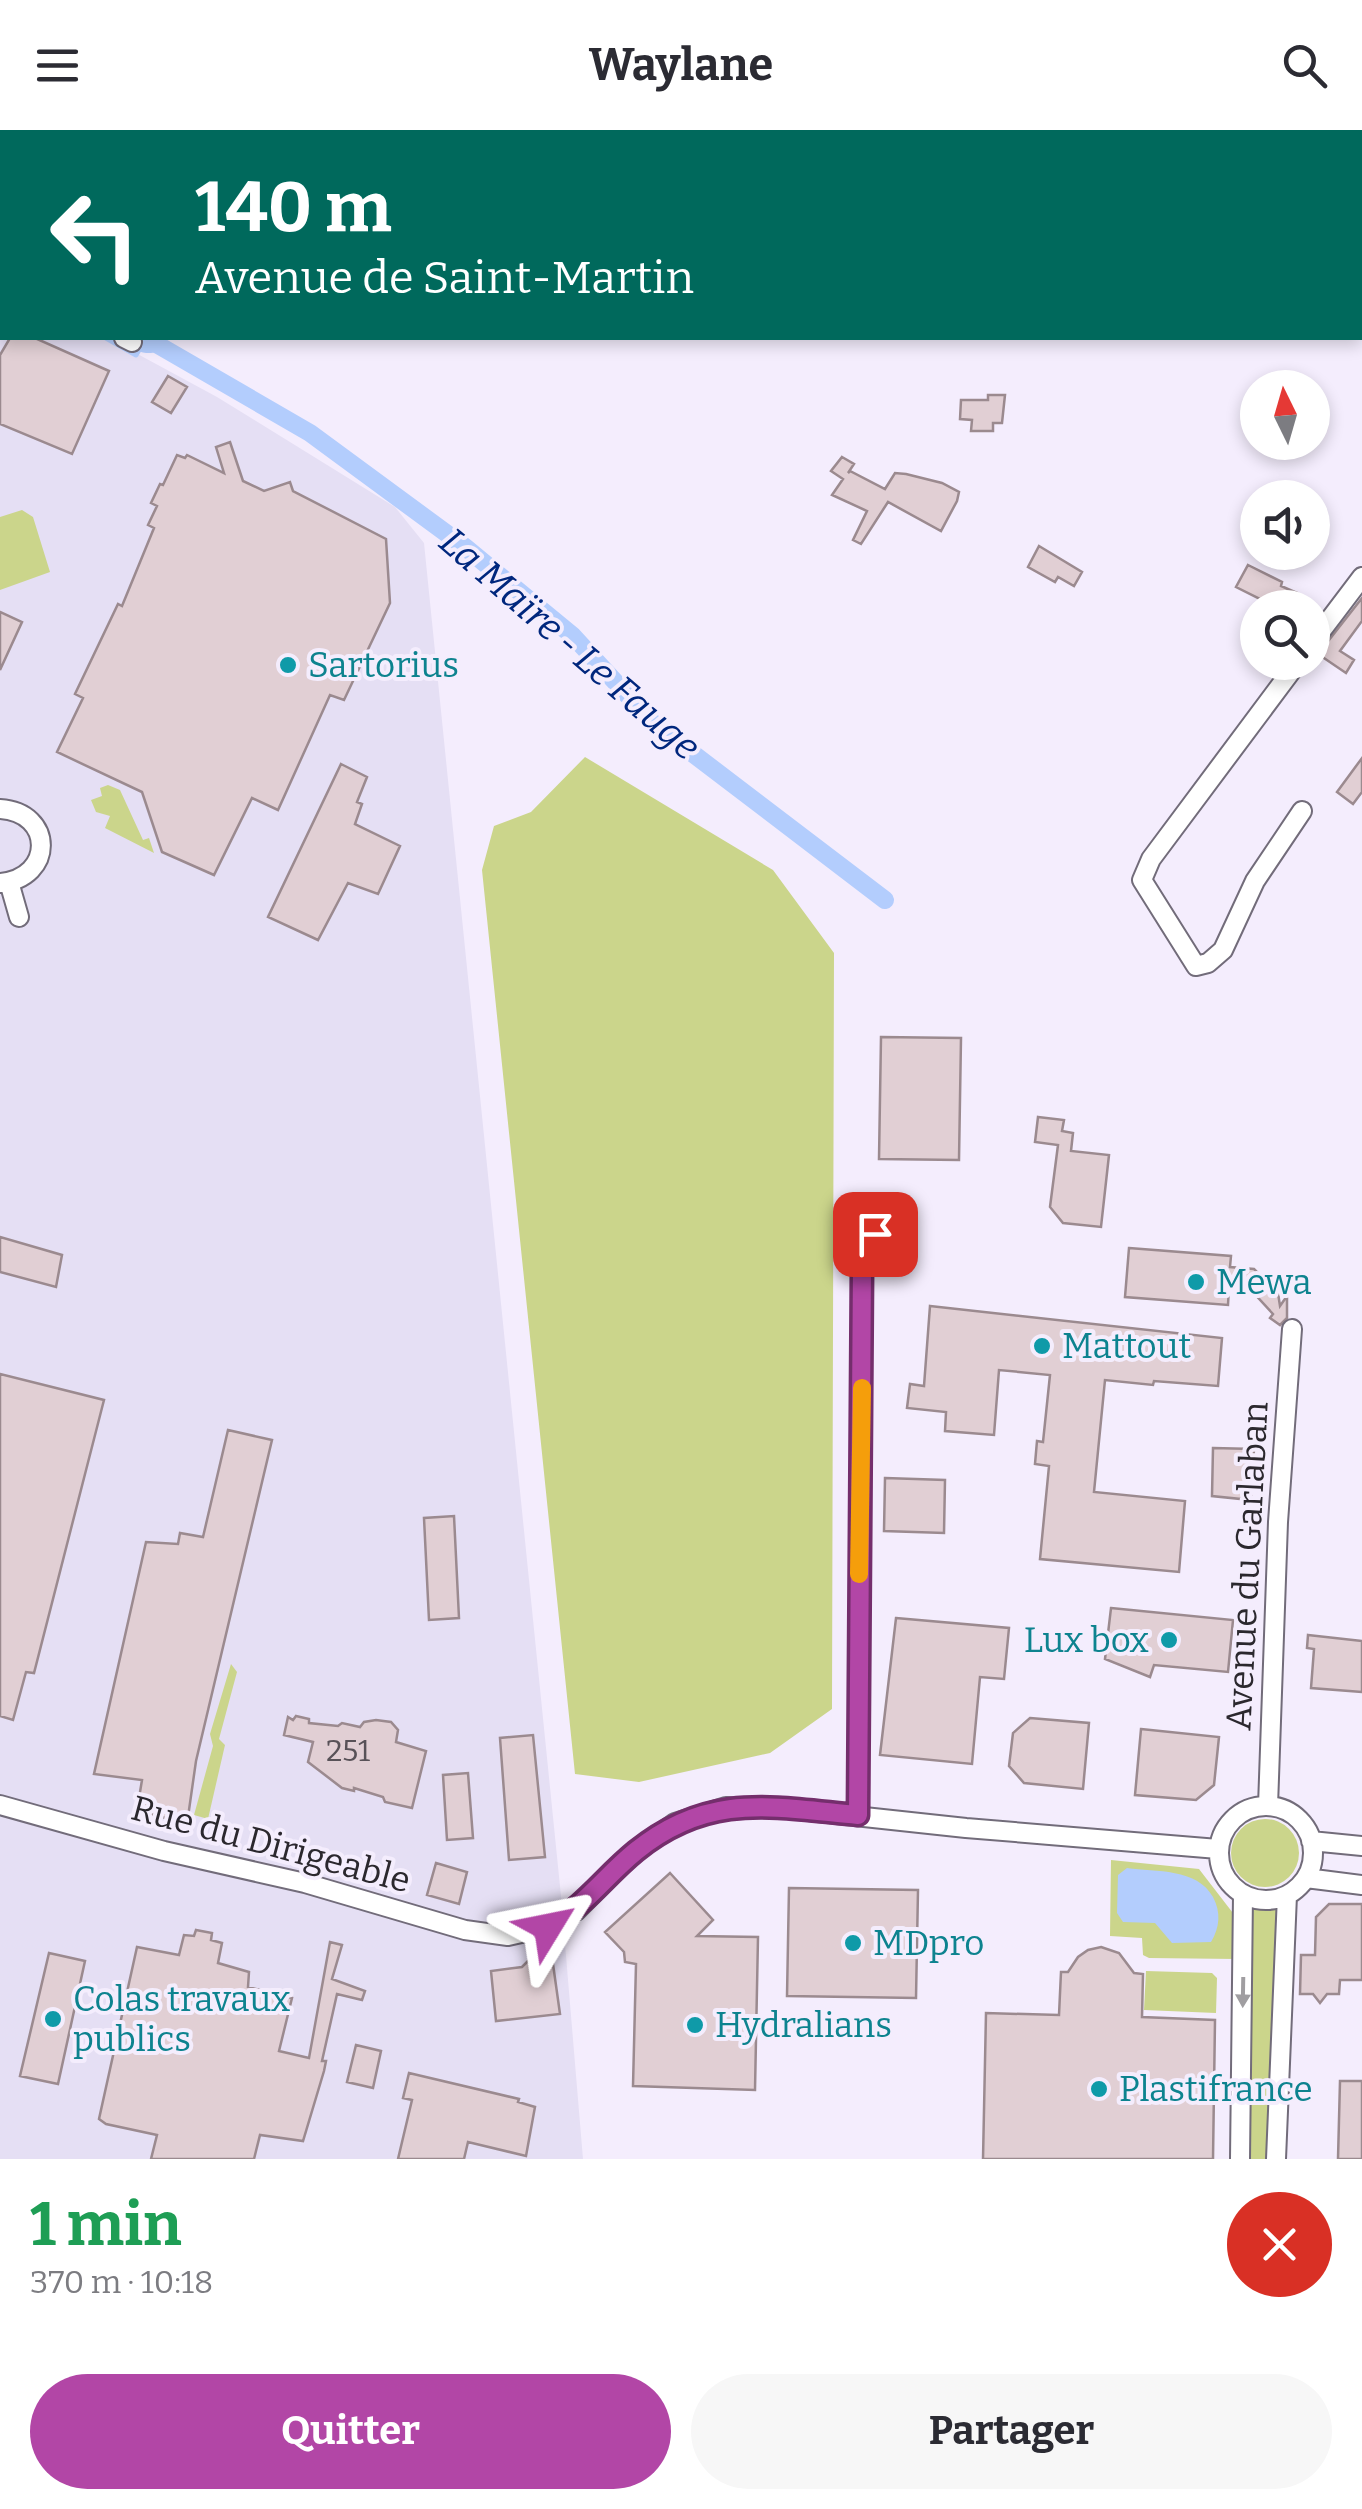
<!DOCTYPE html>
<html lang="fr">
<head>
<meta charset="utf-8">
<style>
	:root { --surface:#fff; --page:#f7f7f7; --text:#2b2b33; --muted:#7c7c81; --accent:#b246a6 }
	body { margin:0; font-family:Bitter,serif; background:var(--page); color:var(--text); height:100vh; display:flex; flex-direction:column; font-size:38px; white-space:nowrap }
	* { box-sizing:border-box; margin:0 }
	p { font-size:32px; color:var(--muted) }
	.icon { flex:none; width:55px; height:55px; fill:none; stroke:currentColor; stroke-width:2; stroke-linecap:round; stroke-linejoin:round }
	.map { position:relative; height:2029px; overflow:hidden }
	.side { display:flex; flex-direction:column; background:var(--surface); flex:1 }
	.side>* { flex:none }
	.banner { position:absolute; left:0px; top:0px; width:1362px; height:210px; box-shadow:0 5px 15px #0003; background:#00695c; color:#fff; overflow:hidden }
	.needle { width:65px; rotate:355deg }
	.buttons { position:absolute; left:1240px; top:240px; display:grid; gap:20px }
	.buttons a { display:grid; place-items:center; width:90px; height:90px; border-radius:50%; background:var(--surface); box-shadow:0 5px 15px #0003; font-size:50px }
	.pin { position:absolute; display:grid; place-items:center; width:85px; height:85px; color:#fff; margin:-42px; border-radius:20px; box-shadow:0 5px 15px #0006 }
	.me { position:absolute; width:110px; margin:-55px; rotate:55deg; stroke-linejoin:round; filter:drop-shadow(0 0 8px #0008) }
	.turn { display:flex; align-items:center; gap:35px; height:210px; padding:0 30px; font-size:45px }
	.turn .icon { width:130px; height:130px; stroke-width:2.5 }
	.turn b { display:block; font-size:70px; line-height:85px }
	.round { display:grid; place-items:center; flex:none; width:105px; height:105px; border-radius:52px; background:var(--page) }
	.head { display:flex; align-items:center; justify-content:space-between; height:170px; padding:0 30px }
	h1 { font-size:60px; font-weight:700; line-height:75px; color:#1e9e55 }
	.primary-button { display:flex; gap:20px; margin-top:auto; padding:20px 30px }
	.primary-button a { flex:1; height:115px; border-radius:60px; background:var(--accent); color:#fff; font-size:40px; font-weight:700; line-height:115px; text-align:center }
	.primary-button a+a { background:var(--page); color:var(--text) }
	header { display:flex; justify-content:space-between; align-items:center; height:130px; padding:0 30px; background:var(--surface); font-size:45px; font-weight:700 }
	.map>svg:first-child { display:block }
	.commercial { fill:#e5dff4 }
	.green { fill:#cbd58b }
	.water { fill:#b3cdfd }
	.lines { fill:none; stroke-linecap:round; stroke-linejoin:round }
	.stream { stroke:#b3cdfd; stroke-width:5 }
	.canal { stroke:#b3cdfd; stroke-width:18 }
	.river { stroke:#b3cdfd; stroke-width:30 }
	.building { fill:#e1cfd4; stroke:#9b8a8f; stroke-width:2.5 }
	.minor-casing { stroke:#726c7a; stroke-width:22 }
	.minor { stroke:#fff; stroke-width:18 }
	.oneway { fill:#a09ea1 }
	.route-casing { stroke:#742e6c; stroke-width:25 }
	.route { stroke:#b246a6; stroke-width:18 }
	.slow { stroke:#f59e0b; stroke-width:18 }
	.culture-dot { fill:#0f9aa8; stroke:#f4edfd; stroke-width:4 }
	.labels { text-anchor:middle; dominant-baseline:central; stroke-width:8; stroke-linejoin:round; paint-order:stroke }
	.number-label { font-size:30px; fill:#585258 }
	.culture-label { font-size:35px; fill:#0d838f; stroke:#f4edfd; text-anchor:start }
	.street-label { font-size:35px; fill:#2b282e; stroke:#f4edfd }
	.water-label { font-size:38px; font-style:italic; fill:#00277d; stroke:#f4edfd }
</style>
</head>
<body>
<header><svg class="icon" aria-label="menu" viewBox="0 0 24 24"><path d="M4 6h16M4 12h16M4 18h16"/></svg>Waylane<svg class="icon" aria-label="search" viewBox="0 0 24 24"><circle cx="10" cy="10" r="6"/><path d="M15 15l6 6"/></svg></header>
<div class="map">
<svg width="1362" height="2029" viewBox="0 0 1362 2029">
	<rect width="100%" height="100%" fill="#f4edfd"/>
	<!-- commercial -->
	<path class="commercial" d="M0,149L2,208H108L217,267L395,377L424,413L561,1766L583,2029H0Z"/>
	<!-- green -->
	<path class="green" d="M22,380L33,387L50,442L0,460V387Z
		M585,627L773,740L834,823L832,1579L770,1623L639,1652L575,1644L482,740L494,696L531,682Z
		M108,655L120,660L143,710L149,708L154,723L105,698L110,686L96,682L91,670L102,666L100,658Z
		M231,1534L237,1542L219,1609L225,1615L208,1689L194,1685L213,1616L210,1604Z
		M1231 1723a34 34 0 1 1 68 0a34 34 0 1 1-68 0Z
		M1111,1730L1199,1739L1236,1787V1829L1149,1828L1143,1825L1142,1808L1110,1806Z
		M1250,1779H1279L1274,2029H1246Z
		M1146,1841L1212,1843L1217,1848L1216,1883L1144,1880Z"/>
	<!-- water -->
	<path class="water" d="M1127,1738C1156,1742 1197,1738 1213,1767C1221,1782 1220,1797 1211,1812L1172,1813L1155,1793L1123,1792L1117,1783L1118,1745Z"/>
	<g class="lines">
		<!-- stream -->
		<path class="stream" d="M0,145L2,147
			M106,208L136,225L146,208"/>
		<!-- canal -->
		<path class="canal" d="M0,123L2,124
			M146,208L310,303L465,417L573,506L654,594L885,770"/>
		<!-- river -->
		<path class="river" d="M146,208H151"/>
	</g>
	<!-- building -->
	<path class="building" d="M10,208H35L109,241L72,324L0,294V225Z
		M168,246L187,257L171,283L152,272Z
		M988,265H1005L1002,293H993V301H971L972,290L960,289L961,270H988Z
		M230,312L243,351L264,361L290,352L293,361L386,409L390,473L344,570L330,565L278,680L252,668L214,745L162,722L142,662L57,622L83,568L75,564L118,474L122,476L154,398L148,395L157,376L151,373L160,354L163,355L177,325L185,328L187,325L224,343L216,317Z
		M842,327L854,334L848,343L850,341L885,359L895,343L906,344L942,353L959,362L957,371L941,401L888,372L861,414L853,410L867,381L832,365L843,349L831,341Z
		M1039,416L1082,442L1074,456L1058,447L1055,452L1028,437Z
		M1248,435L1282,452L1281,456L1297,463L1290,478H1278L1236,457Z
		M1362,468V491L1340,521L1354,530L1346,543L1318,524Z
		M0,482L22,492L0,540Z
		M1362,628V662L1353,674L1337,662Z
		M341,634L367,647L357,672L362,674L355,694L400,716L378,764L348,753L318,810L268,787Z
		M881,907L961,908L959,1030L879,1029Z
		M1038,987L1064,990L1062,1001L1073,1003L1071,1021L1109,1025L1101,1097L1063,1093L1050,1077L1058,1015L1035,1012Z
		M0,1107L62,1125L56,1157L0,1142Z
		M1129,1118L1231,1126L1230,1137L1254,1139L1278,1163L1280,1176L1287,1166V1188L1280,1195L1270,1188L1273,1184L1250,1159L1229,1157L1228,1175L1125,1167Z
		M930,1176L1222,1208L1218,1256L1154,1251L1153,1255L1105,1250L1094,1362L1185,1371L1179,1442L1040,1429L1049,1336L1035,1334L1037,1311L1043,1312L1050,1245L999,1240L994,1305L945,1301L946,1282L907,1278L910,1254L924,1256Z
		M0,1244L104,1270L34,1543L26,1542L13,1590L0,1586Z
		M228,1300L272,1310L196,1631L187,1694L137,1680L142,1650L94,1644L146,1412L178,1414L180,1403L203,1407Z
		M1213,1318L1254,1319L1251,1370L1212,1366Z
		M885,1348L945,1350L944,1403L884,1401Z
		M454,1386L459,1488L429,1490L424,1388Z
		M1111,1478L1233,1490L1228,1542L1154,1535L1150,1547L1105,1529Z
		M896,1488L1009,1498L1004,1549L980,1547L972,1634L880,1625Z
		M1308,1505L1362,1511V1562L1311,1558L1314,1519L1307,1518Z
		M296,1586L309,1589V1593L338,1596L342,1593L360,1597L364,1592L376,1590L391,1592L398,1600L396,1612L426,1621L412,1678L385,1672L383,1667L354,1658V1661L342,1658L308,1632L313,1612L284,1605L288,1587L293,1590Z
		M1030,1588L1089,1593L1083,1659L1024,1653L1009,1636L1013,1603Z
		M1141,1599L1219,1607L1214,1655L1196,1670L1135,1665Z
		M533,1605L545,1727L509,1730L500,1608Z
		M468,1643L473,1708L447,1710L443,1645Z
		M436,1733L467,1742L459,1774L427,1765Z
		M670,1743L713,1790L697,1806L758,1807L755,1960L633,1956L636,1834L625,1832L624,1822L605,1802Z
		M789,1758L918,1760L916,1868L787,1866Z
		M1329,1774H1362V1850H1340L1339,1864H1327L1320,1873L1313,1864H1300L1301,1825H1315L1316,1787Z
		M196,1800L212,1803L211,1810L222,1813L218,1833L249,1842L248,1857L292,1868L279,1921L309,1928L330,1812L342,1815L332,1849L365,1861L362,1870L337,1864L322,1931H326L324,1941L303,2011L260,2005L254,2029H151L157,2005L106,1994L99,1989L137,1817L179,1825L184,1805L194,1806Z
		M1101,1817L1119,1823L1134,1843L1143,1844L1142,1887L1215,1890L1213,2029H983L986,1883L1059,1885L1061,1842H1068L1078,1827L1088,1820Z
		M49,1823L85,1831L58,1954L20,1946Z
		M531,1828L537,1836L553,1834L560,1884L496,1891L491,1841L522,1837Z
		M356,1915L381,1921L373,1958L347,1952Z
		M409,1943L519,1969L518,1972L535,1977L526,2026L468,2012L464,2029H398L412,1970L403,1968Z
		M1340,1951H1362V2029H1338Z"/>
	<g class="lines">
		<defs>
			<path id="minor" d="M0,133L2,135
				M1360,183H1362
				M124,208L132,212
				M1312,513L1362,447
				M1298,532L1151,729L1142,750L1196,836L1208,833L1223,820L1255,751L1302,681
				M0,679C54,682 55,748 0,753
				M9,752L19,787
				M0,1675L164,1721L305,1753L465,1800L508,1806L548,1797L576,1781L634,1723L675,1693L726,1677L790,1679L966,1698L1218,1719
				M1219 1723a47 47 0 1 1 94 0a47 47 0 1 1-94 0Z
				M1268,1676L1278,1392L1292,1199
				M858,1685L862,1137L875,1104
				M1311,1711L1362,1716
				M1306,1748L1362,1755
				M1240,2029L1243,1765
				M1276,2029L1287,1765"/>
		</defs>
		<!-- minor casing -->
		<use href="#minor" class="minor-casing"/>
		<!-- minor -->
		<use href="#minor" class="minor"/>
	</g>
	<!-- one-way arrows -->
	<defs><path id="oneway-solid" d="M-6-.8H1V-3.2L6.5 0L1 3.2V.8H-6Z" transform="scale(2.5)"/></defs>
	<use class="oneway" href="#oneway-solid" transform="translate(1243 1862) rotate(91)"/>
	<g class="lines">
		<defs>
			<path id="route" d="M548,1797C587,1774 603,1748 636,1721C709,1662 771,1677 858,1685L862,1137L875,1104"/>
		</defs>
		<!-- route casing -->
		<use href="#route" class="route-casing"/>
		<!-- route -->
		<use href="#route" class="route"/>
		<!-- slow -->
		<path class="slow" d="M859,1444L862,1258"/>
	</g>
	<!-- markers -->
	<g class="culture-dot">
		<circle cx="288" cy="535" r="10"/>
		<circle cx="1196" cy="1152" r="10"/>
		<circle cx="1042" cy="1216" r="10"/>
		<circle cx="1169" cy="1510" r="10"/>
		<circle cx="853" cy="1813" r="10"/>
		<circle cx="53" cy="1889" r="10"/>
		<circle cx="695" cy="1895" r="10"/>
		<circle cx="1099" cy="1959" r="10"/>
	</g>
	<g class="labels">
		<!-- number labels -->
		<g class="number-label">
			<text x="348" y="1621">251</text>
		</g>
		<!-- culture labels -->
		<g class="culture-label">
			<text x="308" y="535">Sartorius</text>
			<text x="1216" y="1152">Mewa</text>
			<text x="1062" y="1216">Mattout</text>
			<text x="1149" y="1510" text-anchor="end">Lux box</text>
			<text x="873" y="1813">MDpro</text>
			<text x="73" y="1869">Colas travaux<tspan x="73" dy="40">publics</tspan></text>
			<text x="715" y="1895">Hydralians</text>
			<text x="1119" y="1959">Plastifrance</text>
		</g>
		<!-- street labels -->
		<g class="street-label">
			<text transform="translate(1247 1436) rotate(-87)">Avenue du Garlaban</text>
			<text transform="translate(271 1714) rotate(15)">Rue du Dirigeable</text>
		</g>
		<!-- water labels -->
		<g class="water-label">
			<text transform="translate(570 514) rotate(41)">La Maïre - Le Fauge</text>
		</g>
	</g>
</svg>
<div class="buttons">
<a><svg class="needle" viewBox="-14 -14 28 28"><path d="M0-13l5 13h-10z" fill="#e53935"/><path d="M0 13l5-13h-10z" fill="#7c7c81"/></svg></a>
<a><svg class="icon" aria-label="sound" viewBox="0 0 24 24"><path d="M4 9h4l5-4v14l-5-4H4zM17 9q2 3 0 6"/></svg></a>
<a><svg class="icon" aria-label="search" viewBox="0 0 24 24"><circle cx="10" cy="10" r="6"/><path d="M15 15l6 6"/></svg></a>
</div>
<div class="pin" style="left:875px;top:1104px;background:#d93025"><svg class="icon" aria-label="arrive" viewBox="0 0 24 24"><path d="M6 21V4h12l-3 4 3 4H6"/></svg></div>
<svg class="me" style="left:548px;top:1797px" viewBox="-20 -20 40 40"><path d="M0-17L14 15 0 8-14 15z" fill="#b246a6" stroke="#fff" stroke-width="4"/></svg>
<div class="banner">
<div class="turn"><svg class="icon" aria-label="left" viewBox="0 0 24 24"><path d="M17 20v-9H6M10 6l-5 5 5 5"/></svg><div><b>140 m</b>Avenue de Saint-Martin</div></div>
</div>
</div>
<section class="side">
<div class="head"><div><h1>1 min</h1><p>370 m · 10:18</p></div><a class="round" style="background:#d93025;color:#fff"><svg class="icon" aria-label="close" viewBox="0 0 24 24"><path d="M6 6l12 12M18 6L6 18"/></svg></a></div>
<div class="primary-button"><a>Quitter</a><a>Partager</a></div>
</section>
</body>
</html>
